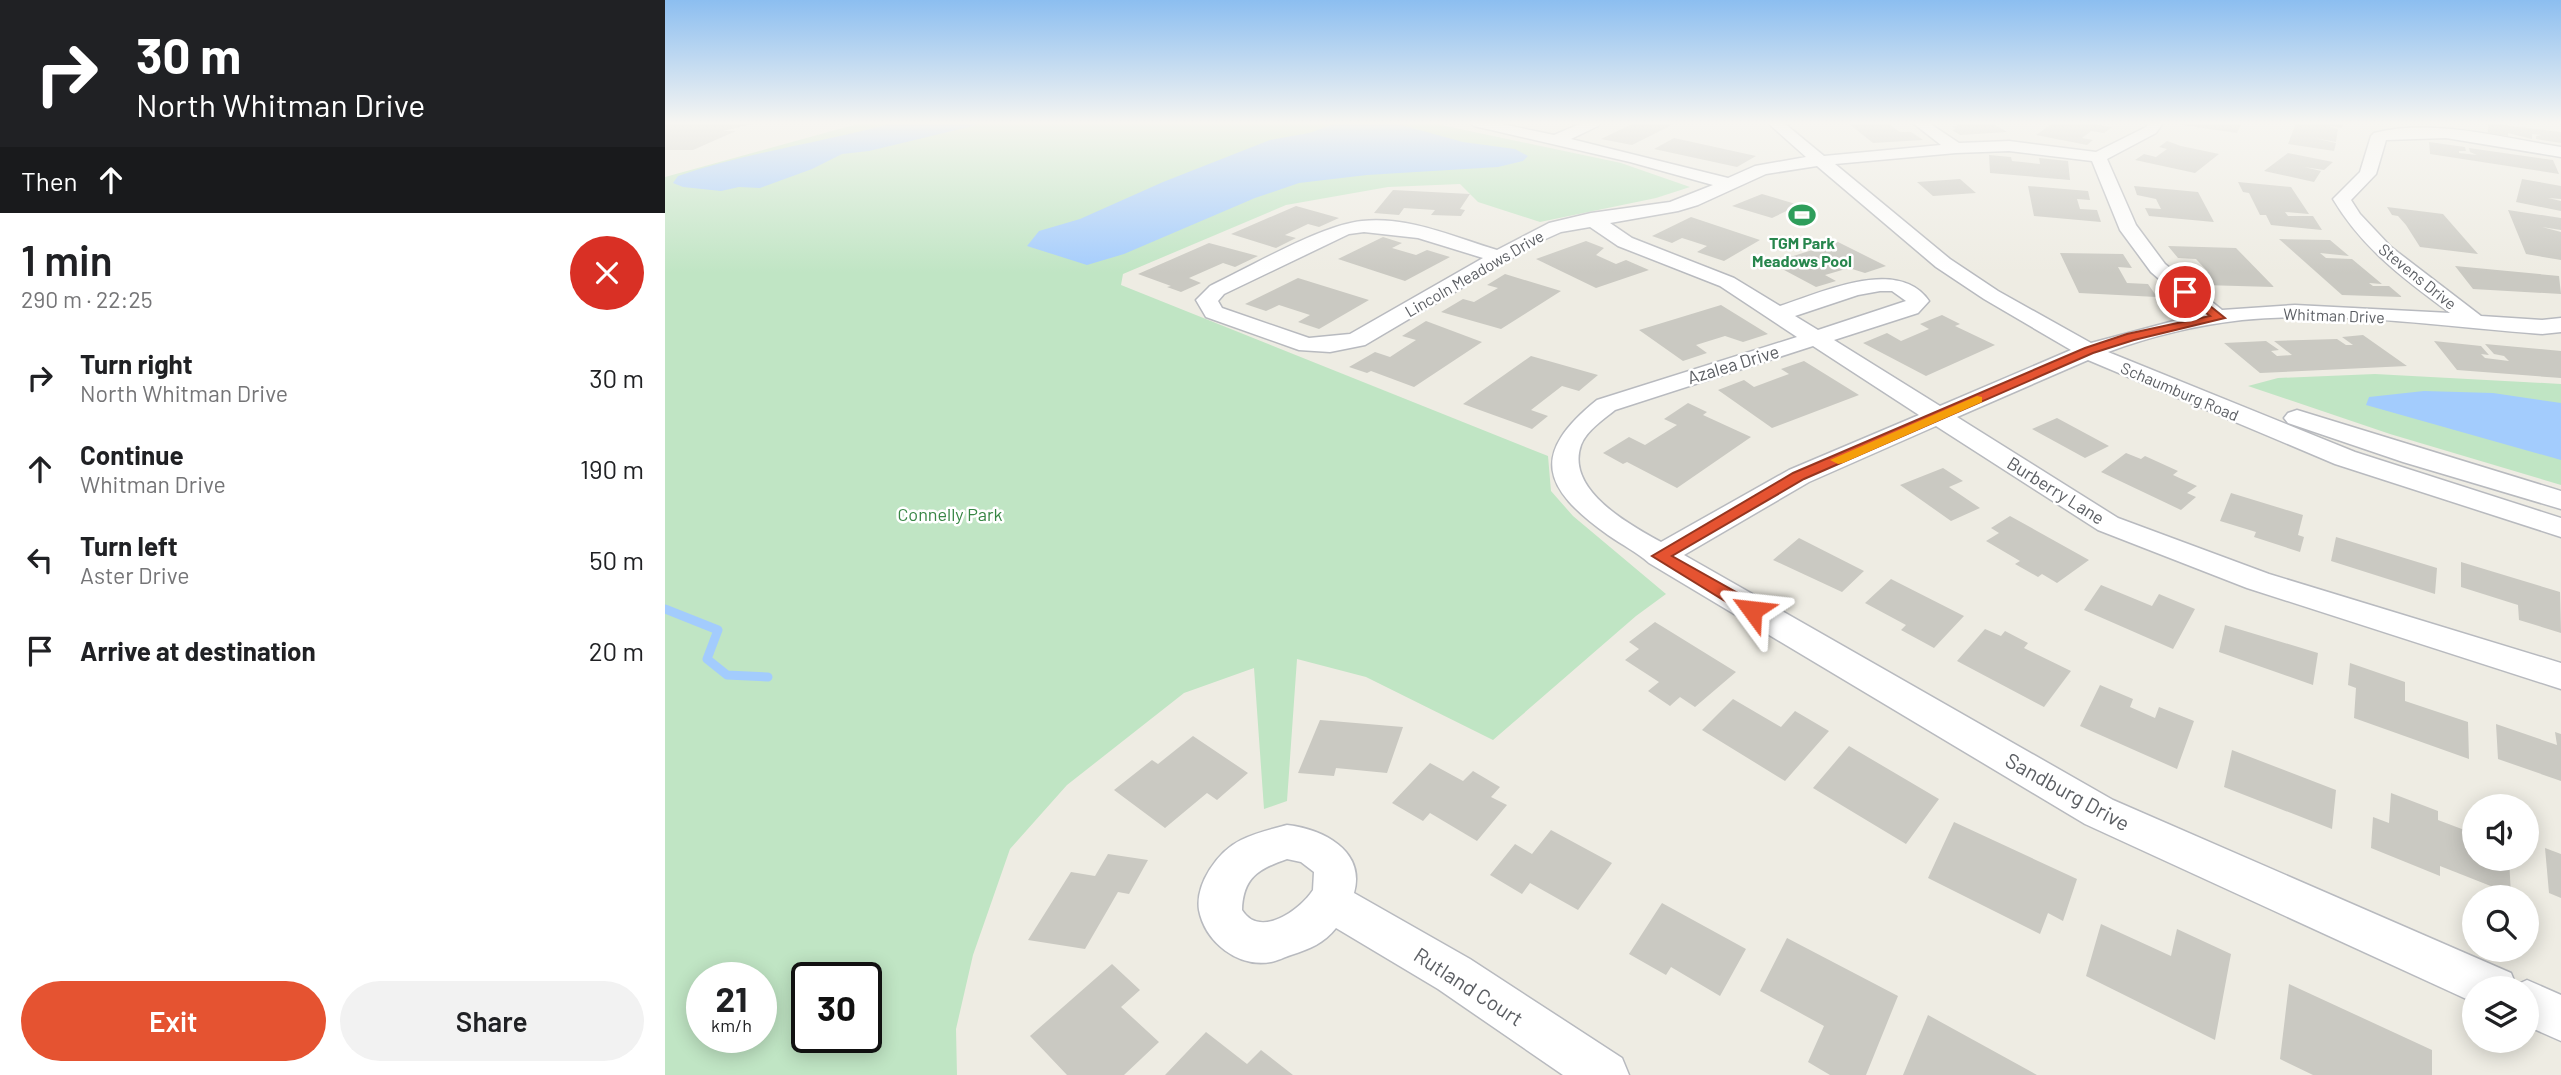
<!DOCTYPE html>
<html lang="en">
<head>
<meta charset="utf-8">
<style>
	:root { --surface:#fff; --page:#f2f2f2; --text:#202124; --muted:#757577; --accent:#e55331 }
	body { margin:0; font-family:Barlow,sans-serif; background:var(--page); color:var(--text); height:100vh; display:flex; flex-direction:column; font-size:26px; white-space:nowrap }
	* { box-sizing:border-box; margin:0 }
	p { font-size:23px; color:var(--muted) }
	.icon { flex:none; width:38px; height:38px; fill:none; stroke:currentColor; stroke-width:2; stroke-linecap:round; stroke-linejoin:round }
	.map { position:relative; flex:1; overflow:hidden }
	.drawer { display:flex; flex-direction:column; background:var(--surface); width:665px }
	.drawer>* { flex:none }
	.banner { background:#202124; color:#fff; overflow:hidden }
	.buttons { position:absolute; left:1797px; top:794px; display:grid; gap:14px }
	.buttons a { display:grid; place-items:center; width:77px; height:77px; border-radius:50%; background:var(--surface); box-shadow:0 4px 18px #0003; font-size:35px }
	.speed { position:absolute; left:21px; top:962px; display:flex; gap:14px; font-size:35px; font-weight:700; text-align:center }
	.speed>* { display:grid; place-content:center; width:91px; height:91px; border-radius:50%; background:var(--surface); box-shadow:0 4px 18px #0003; line-height:1 }
	.speed small { font-size:18px; font-weight:400 }
	.speed .limit { border:4px solid #111; border-radius:10px; background:#fff; color:#111 }
	.pin { position:absolute; display:grid; place-items:center; width:60px; height:60px; color:#fff; margin:-30px; border:4px solid #fff; border-radius:50%; box-shadow:0 2px 7px #0007 }
	.me { position:absolute; width:77px; margin:-38px; rotate:300deg; stroke-linejoin:round; filter:drop-shadow(0 0 5px #0008) }
	.turn { display:flex; align-items:center; gap:24px; height:147px; padding:0 21px; font-size:32px }
	.turn .icon { width:91px; height:91px; stroke-width:2.5 }
	.turn b { display:block; font-size:49px; line-height:60px }
	.then { display:flex; align-items:center; height:66px; padding:0 21px; background:#0003; gap:14px; font-size:26px }
	.round { display:grid; place-items:center; flex:none; width:74px; height:74px; border-radius:37px; background:var(--page) }
	.headline { display:flex; align-items:center; justify-content:space-between; height:119px; padding:0 21px }
	h1 { font-size:42px; font-weight:600; line-height:52px }
	.button { display:flex; gap:14px; margin-top:auto; padding:14px 21px }
	.button a { flex:1; height:80px; border-radius:42px; background:var(--accent); color:#fff; font-size:28px; font-weight:600; line-height:80px; text-align:center }
	.button a+a { background:var(--page); color:var(--text) }
	ul { padding:0; list-style:none }
	li { display:flex; align-items:center; gap:21px; height:91px; padding:0 21px }
	li div { flex:1 }
	li b { display:block; font-size:26px }
	li em { font-style:normal }
	main { display:flex; flex:1; min-height:0 }
	.map>svg:first-child { display:block }
	.green { fill:#c0e5c4; fill-rule:evenodd }
	.water { fill:#a3ccfd }
	.lines { fill:none; stroke-linecap:round; stroke-linejoin:round }
	.stream { stroke:#a3ccfd; stroke-width:9 }
	.building { fill:#cac9c2 }
	.minor-casing { stroke:#b8babf; stroke-width:3 }
	.minor { fill:#fff; fill-rule:evenodd }
	.route { fill:#e55331; stroke:#953620; stroke-width:2 }
	.slow { fill:#f59e0b }
	.labels { text-anchor:middle; dominant-baseline:central; stroke-width:5; stroke-linejoin:round; paint-order:stroke }
	.far-leisure-label { font-size:16px; font-weight:bold; fill:#27864d; stroke:#fff }
	.far-street-label { font-size:16px; fill:#5b5e63; stroke:#fff }
	.street-label { font-size:18px; fill:#5b5e63; stroke:#fff }
	.park-label { font-size:18px; fill:#378644; stroke:#fff }
	.near-street-label { font-size:21px; fill:#5b5e63; stroke:#fff }
</style>
</head>
<body>
<main>
<section class="drawer">
<div class="banner">
<div class="turn"><svg class="icon" aria-label="right" viewBox="0 0 24 24"><path d="M7 20v-9h11M14 6l5 5-5 5"/></svg><div><b>30 m</b>North Whitman Drive</div></div>
<div class="then">Then<svg class="icon" aria-label="ahead" viewBox="0 0 24 24"><path d="M12 20V5M6 11l6-6 6 6"/></svg></div>
</div>
<div class="headline"><div><h1>1 min</h1><p>290 m · 22:25</p></div><a class="round" style="background:#d93025;color:#fff"><svg class="icon" aria-label="close" viewBox="0 0 24 24"><path d="M6 6l12 12M18 6L6 18"/></svg></a></div>
<ul>
<li><svg class="icon" aria-label="right" viewBox="0 0 24 24"><path d="M7 20v-9h11M14 6l5 5-5 5"/></svg><div><b>Turn right</b><p>North Whitman Drive</p></div><em>30 m</em></li>
<li><svg class="icon" aria-label="ahead" viewBox="0 0 24 24"><path d="M12 20V5M6 11l6-6 6 6"/></svg><div><b>Continue</b><p>Whitman Drive</p></div><em>190 m</em></li>
<li><svg class="icon" aria-label="left" viewBox="0 0 24 24"><path d="M17 20v-9H6M10 6l-5 5 5 5"/></svg><div><b>Turn left</b><p>Aster Drive</p></div><em>50 m</em></li>
<li><svg class="icon" aria-label="arrive" viewBox="0 0 24 24"><path d="M6 21V4h12l-3 4 3 4H6"/></svg><div><b>Arrive at destination</b></div><em>20 m</em></li>
</ul>
<div class="button"><a>Exit</a><a>Share</a></div>
</section>
<div class="map">
<svg width="1896" height="1075" viewBox="0 0 1896 1075">
	<rect width="100%" height="100%" fill="#eeece3"/>
	<!-- green -->
	<path class="green" d="M196,123H767L956,163L1025,187L991,198L875,222L813,202L795,184L723,187L621,205L458,274L456,285L883,456L886,491L908,516L1001,594L971,616L828,740L701,677L632,659L622,801L599,809L589,668L519,693L402,785L345,849L308,955L291,1029L292,1075H0V177ZM37,978H96V1038H37ZM142,978H201V1038H142Z
		M1710,374L1896,384V485L1725,434L1583,386L1613,378Z"/>
	<!-- water -->
	<path class="water" d="M227,123H320L204,151L177,154L147,169L95,188L74,187L56,191L18,187L8,183L13,176C83,152 156,143 227,123Z
		M672,123H729L798,142L850,149L863,156L858,161L833,167L702,175L634,183L590,198L459,254L422,265L362,246L374,231L415,219L498,182L605,140L644,133Z
		M1759,391L1828,393L1896,403V460L1701,405L1704,397Z"/>
	<g class="lines">
		<!-- stream -->
		<path class="stream" d="M0,609L53,630L42,659L62,675L103,677"/>
	</g>
	<!-- building -->
	<path class="building" d="M0,123H86L87,124L58,131H71L28,150H0Z
		M969,123H1011L967,145L936,139Z
		M1183,123H1231L1225,125L1235,132H1246L1258,140L1208,143Z
		M1288,123H1327L1342,132L1295,135L1287,130L1291,129L1287,126H1293Z
		M1388,123H1422L1447,127L1439,133L1426,131L1417,138L1428,140L1422,145L1371,135Z
		M1518,123H1577L1572,133L1517,125Z
		M1631,123L1678,124L1677,128L1664,126L1673,129L1671,142L1649,138L1671,143L1669,151L1623,144Z
		M1823,123L1896,132V143L1871,139V136L1877,135L1867,134V139L1843,133V136L1823,133Z
		M1009,138L1091,156L1072,167L989,149Z
		M1502,141L1516,146L1554,154L1530,173L1470,160L1479,154L1491,157L1502,149L1494,147Z
		M1764,142L1800,147L1801,151H1794V153L1812,155L1805,152L1804,148L1888,160L1894,174L1765,154Z
		M1623,153L1668,162L1659,170L1639,167L1656,171L1649,182L1599,171Z
		M1324,155L1346,157L1347,161L1375,164L1374,158L1403,161L1405,180L1325,173Z
		M1295,179L1311,193L1268,196L1252,182Z
		M1857,179L1896,186V199L1883,198L1896,201V211L1851,202Z
		M1573,182L1626,187L1644,214L1620,212L1623,216H1648L1657,230L1606,225L1601,215H1595L1584,193L1578,192Z
		M1363,186L1423,191L1425,200L1412,199L1415,209L1432,210L1436,222L1369,216Z
		M1469,186L1533,192L1549,222L1484,216L1480,208L1496,209L1491,199L1472,195Z
		M728,190L805,194L795,209L800,210L796,216L766,215L770,210L739,208L734,215L709,213Z
		M1097,194L1134,205L1107,218L1067,206Z
		M631,206L674,218L654,227L643,224L620,235L631,238L611,248L566,234Z
		M1722,207L1778,214L1813,254L1755,247L1741,225L1733,216L1727,215Z
		M1843,210L1896,218V230L1877,227L1896,232V260L1861,254Z
		M1026,217L1095,240L1059,261L1032,252L1042,246L1017,238L1007,243L987,236Z
		M718,237L737,243L727,248L751,255L762,250L785,257L740,281L673,259Z
		M1614,239L1665,240L1684,256L1655,253L1661,258L1687,259L1717,284L1704,283L1708,286H1724L1737,297L1677,295Z
		M921,241L939,248L931,255L951,264L961,260L984,270L931,288L871,259Z
		M1173,242L1221,266L1200,273L1184,268L1160,275L1171,281L1151,287L1106,263Z
		M544,243L593,256L570,267L558,263L524,278L536,283L516,292L502,287L506,286L473,274Z
		M1503,246L1571,248L1609,287L1538,285L1527,272H1543L1531,259L1513,258Z
		M1395,253L1458,254L1467,268L1453,267L1462,283L1483,284L1492,297L1414,293Z
		M1790,266L1894,276L1896,294L1808,289Z
		M840,274L896,291L836,329L776,312L798,299L809,302L833,288L822,285Z
		M633,278L704,300L654,329L633,322L645,315L614,305L601,311L580,304Z
		M1056,305L1103,334L1078,342L1060,336L1031,345L1042,353L1018,361L974,330Z
		M1277,315L1295,324L1290,326L1330,345L1261,376L1198,343L1222,333L1236,341L1264,329L1255,324Z
		M761,321L817,342L749,387L706,371L702,373L684,367L710,352L725,357L751,340L737,336Z
		M1698,335L1742,366L1595,373L1559,343L1601,341L1614,350L1606,351L1612,356L1627,355L1609,341L1672,339L1681,345H1688L1677,337Z
		M1769,341L1816,346L1824,355L1816,354L1820,358L1844,361L1839,356L1829,354L1820,344L1896,351V378L1792,370Z
		M866,356L933,375L914,391L897,386L866,410L883,416L867,429L798,404Z
		M1139,361L1194,395L1107,428L1053,390L1079,380L1089,387L1124,374L1116,369Z
		M1023,403L1042,412L1038,415L1086,437L1012,488L962,462L958,464L938,453L964,437L980,445L1012,425L999,419Z
		M1392,418L1444,446L1420,458L1367,429Z
		M1461,453L1476,459L1480,456L1513,471L1508,475L1532,486L1522,493L1531,497L1516,510L1436,472Z
		M1278,468L1298,481L1284,487L1315,508L1286,521L1235,485Z
		M1566,493L1638,515L1633,535L1639,537L1635,552L1589,537L1591,532L1555,521Z
		M1345,516L1424,560L1392,583L1377,574L1373,577L1350,564L1355,561L1321,541L1334,533L1326,528Z
		M1671,537L1772,568L1770,594L1666,561Z
		M1134,538L1199,571L1177,592L1108,560Z
		M1796,562L1895,592L1896,633L1854,620L1853,605L1796,587Z
		M1226,579L1299,616L1269,648L1236,630L1241,625L1200,603Z
		M1436,585L1487,606L1494,594L1530,609L1508,649L1419,610Z
		M990,622L1071,672L1030,707L1015,697L1005,706L983,691L994,682L960,660L974,649L964,642Z
		M1560,625L1653,653L1648,685L1554,652Z
		M1320,629L1336,636L1340,631L1363,643L1359,648L1406,671L1379,707L1292,661Z
		M1685,663L1740,682V701L1803,722L1804,759L1689,718L1691,688L1683,685Z
		M1435,685L1468,699L1465,707L1490,718L1494,707L1529,721L1512,769L1415,726Z
		M1068,699L1116,727L1130,711L1164,731L1120,781L1037,730Z
		M655,720L738,727L722,773L671,768L669,776L633,773Z
		M1831,724L1892,745L1890,732L1896,734V781L1833,759Z
		M528,736L583,773L552,800L542,793L500,828L449,790L487,760L493,764Z
		M1184,746L1274,799L1241,844L1148,788Z
		M1567,750L1671,790L1667,829L1559,787Z
		M765,763L798,781L808,771L835,787L826,797L842,805L812,841L765,813L758,821L727,803Z
		M1726,793L1773,811V820L1810,834V859H1844L1846,894L1775,866V876L1706,848L1708,817L1724,823Z
		M1289,822L1412,879L1398,921L1383,913L1375,934L1263,878Z
		M886,830L947,863L913,910L865,883L857,894L825,875L850,844L867,854Z
		M1880,848L1896,854V898L1884,893Z
		M443,854L483,860L464,894L453,892L420,949L363,940L406,872L430,876Z
		M997,903L1081,949L1055,996L1006,967L1001,975L964,954Z
		M1436,924L1506,956L1512,929L1566,954L1550,1040L1421,976Z
		M1122,938L1233,996L1201,1075H1165L1143,1062L1159,1026L1095,991Z
		M447,964L475,990L456,1007L494,1042L459,1075H402L365,1036Z
		M1624,984L1767,1050V1075H1648L1615,1059Z
		M1263,1015L1372,1075H1238Z
		M541,1032L582,1064L596,1050L628,1075H500Z"/>
	<g class="lines">
		<defs>
			<path id="minor" d="M806,123H832L889,135L917,123H935L933,126L906,139L1063,178L1090,166L1141,157L1103,123H1119L1159,156L1276,145L1248,123H1264L1294,143L1344,141L1431,152L1481,127L1484,123H1498L1491,133L1442,159L1471,225L1500,264L1557,310L1630,305L1785,313C1740,280 1697,248 1668,199L1695,172L1706,136L1709,133C1769,118 1836,138 1896,147V157L1781,138L1721,140L1711,174L1686,200L1695,214L1726,247L1816,316L1877,320L1896,318V332L1877,334C1779,327 1676,310 1577,320C1533,325 1486,336 1443,352L1690,452L1896,518V537L1670,464L1423,360L1292,417L1453,518L1604,574L1896,663V689L1582,588L1433,530L1271,426L1144,482L1019,555L1448,800L1846,973L1851,985L1862,980L1896,995V1041L1862,1026V989H1810V1003L1420,824L984,563C972,552 957,545 943,535C877,488 865,454 932,400L1132,337L1055,286L953,246L925,227L896,232L876,241L700,345L665,352L634,350L541,317L531,300L545,286C585,267 656,225 697,221C743,216 789,237 832,250L884,223L926,213L1005,202L1048,185L965,162L809,126ZM1344,151L1427,161L1455,230L1486,272L1535,314L1426,343L1333,291L1285,259L1170,164L1291,153ZM1152,166L1271,267L1319,299L1406,350L1275,406L1169,340L1253,313L1264,301C1233,256 1156,293 1115,306L1069,278L967,238L945,223L1013,211L1033,205L1101,174ZM699,232L753,238L818,258L685,334L644,338L557,308L553,301L559,294L684,234ZM1215,291H1227L1241,301L1153,330L1130,316L1193,295ZM1148,346L1254,415L1124,470L996,542C965,525 900,490 916,445C922,430 938,420 950,410Z
				M1632,410L1896,491V509L1738,462L1623,423L1619,418L1623,413Z
				M622,825C657,829 701,850 689,893L805,959L957,1058L964,1075H898L773,989L671,928C659,943 645,949 626,955C620,957 612,961 606,962C573,968 540,942 534,910C530,884 553,851 576,840C590,833 607,829 622,825ZM622,859L636,862L649,872L648,890C635,910 595,939 577,910C578,878 593,869 622,859Z"/>
		</defs>
		<!-- minor casing -->
		<use href="#minor" class="minor-casing"/>
		<!-- minor -->
		<use href="#minor" class="minor"/>
	</g>
	<!-- sky -->
	<linearGradient id="sky" x2="0" y2="1"><stop stop-color="#8cbef0"/><stop offset="0.45" stop-color="#f7f6f2"/><stop offset="1" stop-color="#f7f6f2" stop-opacity="0"/></linearGradient>
	<rect width="1896" height="273" fill="url(#sky)"/>
	<!-- route -->
	<path class="route" d="M1516,289H1524L1560,318L1469,340L1428,353L1139,479L1007,556L1094,605L1096,610L1094,614H1081L987,556L1128,473L1420,348L1462,334L1545,316L1516,294Z"/>
	<!-- slow -->
	<path class="slow" d="M1312,396L1317,397V402L1178,463L1173,464L1165,460Z"/>
	<!-- icons -->
	<defs>
		<symbol id="stadium-bare" viewBox="-9 -9 18 18"><path d="M0-5a6.5 5 0 1 0 0 10a6.5 5 0 1 0 0-10ZM-3.5-1.8h7v3.6h-7Z" fill="#2e9e5b" stroke="#fff" stroke-width="2.5" paint-order="stroke"/></symbol>
	</defs>
	<g fill-rule="evenodd">
		<use href="#stadium-bare" x="1118" y="196" width="38" height="38"/>
	</g>
	<g class="labels">
		<!-- far-leisure labels -->
		<g class="far-leisure-label">
			<text x="1137" y="242">TGM Park<tspan x="1137" dy="18">Meadows Pool</tspan></text>
		</g>
		<!-- far-street labels -->
		<g class="far-street-label">
			<text transform="translate(809 273) rotate(-30)">Lincoln Meadows Drive</text>
			<text transform="translate(1753 276) rotate(39)">Stevens Drive</text>
			<text transform="translate(1669 315) rotate(2)">Whitman Drive</text>
			<text transform="translate(1515 391) rotate(23)">Schaumburg Road</text>
		</g>
		<!-- street labels -->
		<g class="street-label">
			<text transform="translate(1068 364) rotate(-17)">Azalea Drive</text>
			<text transform="translate(1391 490) rotate(32)">Burberry Lane</text>
		</g>
		<!-- park labels -->
		<g class="park-label">
			<text x="285" y="514">Connelly Park</text>
		</g>
		<!-- near-street labels -->
		<g class="near-street-label">
			<text transform="translate(1403 791) rotate(29)">Sandburg Drive</text>
			<text transform="translate(804 986) rotate(33)">Rutland Court</text>
		</g>
	</g>
</svg>
<div class="buttons">
<a><svg class="icon" aria-label="sound" viewBox="0 0 24 24"><path d="M4 9h4l5-4v14l-5-4H4zM17 9q2 3 0 6"/></svg></a>
<a><svg class="icon" aria-label="search" viewBox="0 0 24 24"><circle cx="10" cy="10" r="6"/><path d="M15 15l6 6"/></svg></a>
<a><svg class="icon" aria-label="layers" viewBox="0 0 24 24"><path d="M12 4l9 5-9 5-9-5zM3 14l9 5 9-5"/></svg></a>
</div>
<div class="speed"><div>21<small>km/h</small></div><div class="limit">30</div></div>
<div class="pin" style="left:1520px;top:292px;background:#d93025"><svg class="icon" aria-label="arrive" viewBox="0 0 24 24"><path d="M6 21V4h12l-3 4 3 4H6"/></svg></div>
<svg class="me" style="left:1087px;top:610px" viewBox="-20 -20 40 40"><path d="M0-17L14 15 0 8-14 15z" fill="#e55331" stroke="#fff" stroke-width="4"/></svg>
</div>
</main>
</body>
</html>
